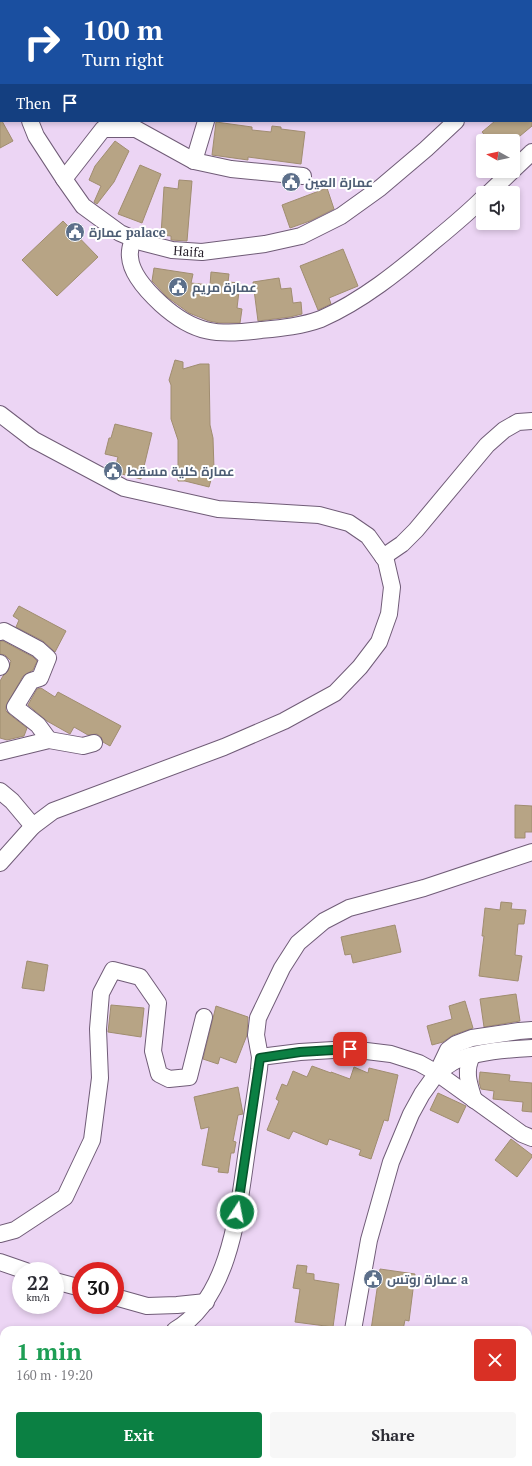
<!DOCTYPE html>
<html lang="en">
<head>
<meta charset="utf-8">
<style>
	:root { --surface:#fff; --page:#f7f7f7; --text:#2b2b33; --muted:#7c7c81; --accent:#0b8043 }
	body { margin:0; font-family:"PT Serif",Cairo,serif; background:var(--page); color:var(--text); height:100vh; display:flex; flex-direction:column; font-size:15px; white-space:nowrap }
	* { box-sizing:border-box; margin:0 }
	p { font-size:13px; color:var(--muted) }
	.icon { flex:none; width:22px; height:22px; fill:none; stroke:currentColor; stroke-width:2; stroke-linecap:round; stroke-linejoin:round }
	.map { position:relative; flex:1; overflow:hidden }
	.drawer { position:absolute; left:0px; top:1326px; width:532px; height:140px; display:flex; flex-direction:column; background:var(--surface); border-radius:12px 12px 0 0; box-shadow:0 2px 6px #0003 }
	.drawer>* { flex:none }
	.hud { position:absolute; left:0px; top:0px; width:532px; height:122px; box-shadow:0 2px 6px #0003; background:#1a4fa0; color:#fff; overflow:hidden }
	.needle { width:26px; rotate:278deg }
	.tools { position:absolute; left:476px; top:134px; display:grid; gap:8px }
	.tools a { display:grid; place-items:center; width:44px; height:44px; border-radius:4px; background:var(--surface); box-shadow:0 2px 6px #0003; font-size:20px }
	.speed { position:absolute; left:12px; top:1262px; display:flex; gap:8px; font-size:20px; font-weight:700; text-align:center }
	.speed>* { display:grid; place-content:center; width:52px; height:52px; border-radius:50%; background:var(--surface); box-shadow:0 2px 6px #0003; line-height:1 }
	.speed small { font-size:10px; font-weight:400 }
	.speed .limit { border:6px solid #d22; background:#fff; color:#111 }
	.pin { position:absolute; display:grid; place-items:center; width:34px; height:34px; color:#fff; margin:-17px; border-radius:8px; box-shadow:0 2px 6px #0006 }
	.me { position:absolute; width:44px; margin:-22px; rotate:11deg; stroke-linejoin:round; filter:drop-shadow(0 0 3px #0008) }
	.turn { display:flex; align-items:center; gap:14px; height:84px; padding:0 16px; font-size:18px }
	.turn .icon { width:52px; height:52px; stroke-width:2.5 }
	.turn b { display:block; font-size:28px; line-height:34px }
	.then { display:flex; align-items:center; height:38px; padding:0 16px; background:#0003; gap:8px; font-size:15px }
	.round { display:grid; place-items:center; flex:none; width:42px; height:42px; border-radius:4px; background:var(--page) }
	.head { display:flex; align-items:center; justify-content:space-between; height:68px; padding:0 16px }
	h1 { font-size:24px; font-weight:700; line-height:30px; color:#1e9e55 }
	.action { display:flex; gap:8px; margin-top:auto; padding:8px 16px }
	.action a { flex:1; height:46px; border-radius:4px; background:var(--accent); color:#fff; font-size:16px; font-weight:700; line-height:46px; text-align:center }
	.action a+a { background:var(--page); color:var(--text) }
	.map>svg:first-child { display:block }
	.building { fill:#b7a485; stroke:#a08d70 }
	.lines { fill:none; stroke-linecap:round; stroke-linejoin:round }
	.minor-casing { stroke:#705c77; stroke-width:18 }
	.minor { stroke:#fff; stroke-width:16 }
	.route-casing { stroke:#07532c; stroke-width:10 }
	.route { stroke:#0b8043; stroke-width:7 }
	.labels { text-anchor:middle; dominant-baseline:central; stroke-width:4; stroke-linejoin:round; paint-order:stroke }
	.service-label { font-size:13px; font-weight:bold; fill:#4e5e75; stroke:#fff; text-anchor:start }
	.street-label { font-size:13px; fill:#231b26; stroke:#fff }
</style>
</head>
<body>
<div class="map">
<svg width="532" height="1466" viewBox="0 0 532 1466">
	<rect width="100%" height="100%" fill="#ecd5f4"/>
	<!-- building -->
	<path class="building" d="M0,116L1,121H2L13,141L0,148Z
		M495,121H532V126L514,141H490L482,132Z
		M216,122L252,127V130L271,132L272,126L281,127V129L305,132L301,164L248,157V160L212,155Z
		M115,141L129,151L114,182L97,204L94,202L101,186L89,180L95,166Z
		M140,165L161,174L142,223L118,214Z
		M179,180L192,181L187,241L171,240V236L161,235L164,187L178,189Z
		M327,188L334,209L310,221L290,228L282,205Z
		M63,221L98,257L57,296L22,260Z
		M343,249L358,286L329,298L331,304L318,310L300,266Z
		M154,268L193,274L191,283L210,285L211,272L229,274L228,282L240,283L237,308L242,309L240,323H220L209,321L189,313L167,297L152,281Z
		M279,278L281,289L291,288L293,303L301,302L302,314L290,317L258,321L253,282Z
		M175,360L183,362V369L200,364H209L210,425L213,438L214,469L209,487L185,481H178V440L171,419V385L169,380Z
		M115,424L152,433L141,479L114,472L118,457L105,454L109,438H111Z
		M19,606L66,631L55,652L43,641L16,627L19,620L13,616Z
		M0,641H3L33,657L37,661L33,670L23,676L6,706V711L9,714L27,728L24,736L7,740L0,738V681L3,676L8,671L11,661L5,655L0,654Z
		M41,688L55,697L58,692L121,726L110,746L103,742L101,737L97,734L88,735L74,727L70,734L47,721L28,705L37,689Z
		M515,805L532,806V832H525V838H515Z
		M501,902L512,903L511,909L526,910L524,924H518L515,955L522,956L518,981L479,976L484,936H482L485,908L500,910Z
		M395,925L401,952L353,963L351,954L345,955L341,937Z
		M27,961L48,965L44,991L22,988Z
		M516,994L520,1021L484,1027L480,999Z
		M465,1001L473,1028L453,1035L443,1042L432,1045L427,1026L452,1019L449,1006Z
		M111,1005L144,1008L141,1037L108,1032Z
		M216,1006L248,1017L247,1035L236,1063L220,1057L218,1064L203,1059Z
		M312,1066L331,1073V1072L350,1079L354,1067L368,1073L369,1068L398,1075L388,1121L384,1120L371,1159L359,1155L361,1150L329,1139L327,1145L293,1131L289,1139L267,1130L279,1101L276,1099L282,1084L287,1086L293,1071L307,1077Z
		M480,1072L510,1075L509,1081L532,1083V1112L522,1111L523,1102L493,1099L494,1091L481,1089L479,1082Z
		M238,1087L243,1114L238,1115L233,1141L236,1142L234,1153H231L228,1173L218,1172L219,1168L202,1165L209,1127L201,1129L194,1097Z
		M438,1093L466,1106L458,1123L430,1110Z
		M511,1139L532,1155V1157L517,1177L495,1160Z
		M297,1265L307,1266L306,1273L314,1274V1280L339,1284L333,1327L295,1322L300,1289L293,1288Z
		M380,1269L415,1274L409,1321L405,1320L403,1330H371Z"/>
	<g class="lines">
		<defs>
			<g id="minor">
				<path d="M89,0L90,1"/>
				<path d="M277,0L280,1"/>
				<path d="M240,1V0"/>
				<path d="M338,1L343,0"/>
				<path d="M0,43L1,45"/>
				<path d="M30,121L36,136L64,179"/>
				<path id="s1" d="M206,121L194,161L136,129H103L64,179L83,206L120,233L141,242L172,250L202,252L265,244L301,236L341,216L380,188L426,149L456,121"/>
				<path d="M194,161L231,169L303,176"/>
				<path d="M513,170L532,152"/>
				<path d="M489,193L512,171"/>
				<path d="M133,239C131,245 129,250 130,257C131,274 149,293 161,304C194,334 218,336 261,330C281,328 302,326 321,319C362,301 399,271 433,242C450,228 467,214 483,198"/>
				<path d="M0,414L34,440L124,488L218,509L319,515L349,523L368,536L386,561L392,587L389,614L379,642L360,667L335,693L284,721L224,747L53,811L33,826L0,863"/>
				<path d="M383,557L402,544L416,530L487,445L504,430L518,422L532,421"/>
				<path d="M0,632L4,631L38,649L48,658L40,678L31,681L15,707L38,725L49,740"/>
				<path d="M0,663L1,665L0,667"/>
				<path d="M0,752L49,740L83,746L94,743"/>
				<path d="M0,791L12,801L33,826"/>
				<path d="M472,1056C464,1071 469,1084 474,1100"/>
				<path d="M260,1057L300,1052L350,1049L391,1054L419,1063L437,1073L522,1134L532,1138"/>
				<path d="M437,1073C443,1069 449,1064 455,1061C477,1051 509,1049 532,1048"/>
				<path d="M0,1234L15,1230L65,1197L92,1140L100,1078L98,1029L101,993L113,970L140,977L158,1003L153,1051L159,1074L169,1079L189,1077L204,1017"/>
				<path d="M0,1262L26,1271"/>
				<path d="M55,1281L81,1288"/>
				<path d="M115,1297L147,1306L177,1305L206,1302"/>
				<path d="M175,1330C229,1299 238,1213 246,1157C250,1128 255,1099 259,1069L260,1057L256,1035L258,1018L282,968L298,943L324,921L349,908L424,888L532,852"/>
				<path d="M353,1330L369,1240L391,1162L411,1114L422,1094L437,1073L448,1050L456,1044L472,1038L519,1031L532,1030"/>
				<path d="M0,1425L4,1422"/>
				<path d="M328,1466L329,1462"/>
				<path d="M460,1466V1462"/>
			</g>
		</defs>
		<!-- minor casing -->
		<use href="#minor" class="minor-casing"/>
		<!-- minor -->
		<use href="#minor" class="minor"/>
	</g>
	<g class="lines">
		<defs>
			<path id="route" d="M237,1212L260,1058L300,1052L350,1049"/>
		</defs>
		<!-- route casing -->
		<use href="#route" class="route-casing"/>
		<!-- route -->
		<use href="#route" class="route"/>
	</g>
	<!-- icons -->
	<defs>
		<symbol id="civic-disc" viewBox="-11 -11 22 22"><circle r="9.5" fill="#5c6f8a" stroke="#fff"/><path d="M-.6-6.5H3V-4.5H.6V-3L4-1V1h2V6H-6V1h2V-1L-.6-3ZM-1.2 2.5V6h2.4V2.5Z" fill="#fff"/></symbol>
	</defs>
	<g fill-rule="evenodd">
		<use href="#civic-disc" x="280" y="171" width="22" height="22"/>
		<use href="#civic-disc" x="64" y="221" width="22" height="22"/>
		<use href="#civic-disc" x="167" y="276" width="22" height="22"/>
		<use href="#civic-disc" x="102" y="460" width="22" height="22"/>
		<use href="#civic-disc" x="362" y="1268" width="22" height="22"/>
	</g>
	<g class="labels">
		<!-- service labels -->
		<g class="service-label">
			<text x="305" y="182">عمارة العين</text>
			<text x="89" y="232">عمارة palace</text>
			<text x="192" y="287">عمارة مريم</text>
			<text x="127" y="471">عمارة كلية مسقط</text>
			<text x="387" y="1279">عمارة روتس a</text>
		</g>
		<!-- street labels -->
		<g class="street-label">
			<text stroke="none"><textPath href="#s1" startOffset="355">Haifa</textPath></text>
		</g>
	</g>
</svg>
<div class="tools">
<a><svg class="needle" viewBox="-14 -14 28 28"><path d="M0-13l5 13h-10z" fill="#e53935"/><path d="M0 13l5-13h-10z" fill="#7c7c81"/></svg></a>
<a><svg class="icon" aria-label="sound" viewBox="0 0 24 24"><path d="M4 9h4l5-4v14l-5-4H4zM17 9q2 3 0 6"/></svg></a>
</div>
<div class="speed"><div>22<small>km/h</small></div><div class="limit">30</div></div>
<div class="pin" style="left:350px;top:1049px;background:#d93025"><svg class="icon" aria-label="arrive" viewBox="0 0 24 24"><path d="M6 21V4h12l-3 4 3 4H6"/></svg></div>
<svg class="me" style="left:237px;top:1212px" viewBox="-20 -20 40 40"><circle r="17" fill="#0b8043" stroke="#fff" stroke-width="3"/><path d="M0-11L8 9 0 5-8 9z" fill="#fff"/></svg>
<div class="hud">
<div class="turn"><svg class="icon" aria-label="right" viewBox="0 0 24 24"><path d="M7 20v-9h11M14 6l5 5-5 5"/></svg><div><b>100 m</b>Turn right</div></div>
<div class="then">Then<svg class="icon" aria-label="arrive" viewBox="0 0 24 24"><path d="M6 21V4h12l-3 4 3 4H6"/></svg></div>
</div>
<section class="drawer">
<div class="head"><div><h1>1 min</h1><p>160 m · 19:20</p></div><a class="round" style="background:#d93025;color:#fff"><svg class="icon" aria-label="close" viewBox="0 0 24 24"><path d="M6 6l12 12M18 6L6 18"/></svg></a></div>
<div class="action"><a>Exit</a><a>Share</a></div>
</section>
</div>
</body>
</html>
